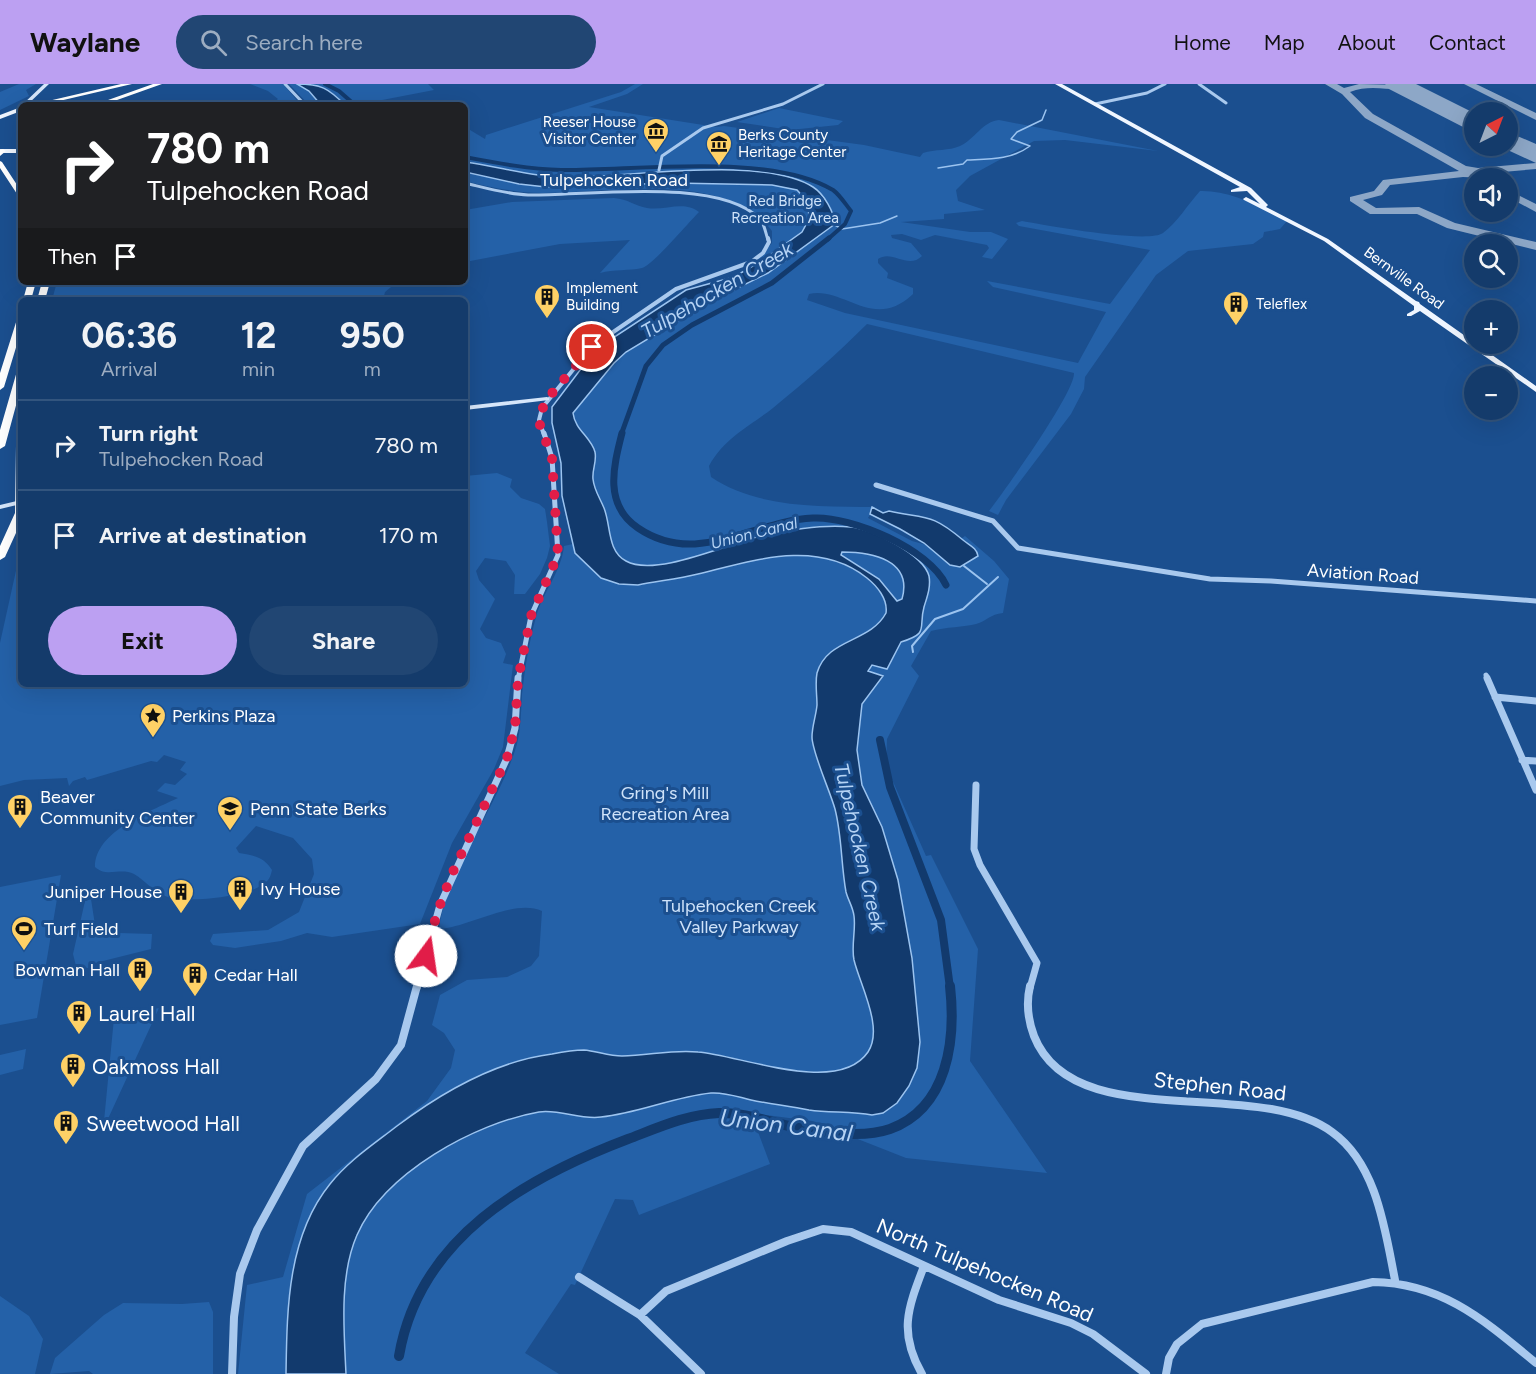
<!DOCTYPE html>
<html lang="en">
<head>
<meta charset="utf-8">
<style>
	:root { --surface:#143b6b; --page:#214673; --text:#f1f3f6; --muted:#9dadc1; --line:#33557e; --accent:#bca0f2 }
	body { margin:0; font-family:Figtree,sans-serif; background:var(--page); color:var(--text); height:100vh; display:flex; flex-direction:column; font-size:22px; white-space:nowrap }
	* { box-sizing:border-box; margin:0 }
	p { font-size:20px; color:var(--muted) }
	.icon { flex:none; width:33px; height:33px; fill:none; stroke:currentColor; stroke-width:2; stroke-linecap:round; stroke-linejoin:round }
	.map { position:relative; flex:1; overflow:hidden }
	.drawer { position:absolute; left:18px; top:213px; width:450px; height:390px; display:flex; flex-direction:column; background:var(--surface); border-radius:9px; box-shadow:0 6px 24px #0002,0 0 0 2px var(--line) }
	.drawer>* { flex:none }
	.top-card { position:absolute; left:18px; top:18px; width:450px; height:183px; border-radius:9px; box-shadow:0 6px 24px #0002,0 0 0 2px var(--line); background:#202124; color:#fff; overflow:hidden }
	.needle { width:39px; rotate:42deg }
	.buttons { position:absolute; left:1464px; top:18px; display:grid; gap:12px }
	.buttons a { display:grid; place-items:center; width:54px; height:54px; border-radius:50%; background:var(--surface); box-shadow:0 6px 24px #0002,0 0 0 2px var(--line); font-size:30px }
	.pin { position:absolute; display:grid; place-items:center; width:51px; height:51px; color:#fff; margin:-26px; border:3px solid #fff; border-radius:50%; box-shadow:0 2px 6px #0007 }
	.me { position:absolute; width:66px; margin:-33px; rotate:14deg; stroke-linejoin:round; filter:drop-shadow(0 0 4px #0008) }
	.turn { display:flex; align-items:center; gap:21px; height:126px; padding:0 30px; font-size:27px }
	.turn .icon { width:78px; height:78px; stroke-width:2.5 }
	.turn b { display:block; font-size:42px; line-height:51px }
	.then { display:flex; align-items:center; height:57px; padding:0 30px; background:#0003; gap:12px; font-size:22px }
	.eta { display:flex; justify-content:space-evenly; align-items:center; height:102px; text-align:center }
	.eta b { font-size:36px; font-weight:700; line-height:42px }
	.cta { display:flex; gap:12px; margin-top:auto; padding:12px 30px }
	.cta a { flex:1; height:69px; border-radius:36px; background:var(--accent); color:#111; font-size:24px; font-weight:700; line-height:69px; text-align:center }
	.cta a+a { background:var(--page); color:var(--text) }
	ul { padding:0; list-style:none }
	li { display:flex; align-items:center; gap:18px; height:90px; padding:0 30px; border-top:2px solid var(--line) }
	li div { flex:1 }
	li b { display:block; font-size:22px }
	li em { font-style:normal }
	header { display:flex; align-items:center; gap:36px; box-sizing:border-box; height:84px; padding:0 30px; background:var(--accent); color:#111 }
	header strong { font-size:28px }
	nav { display:flex; gap:33px; margin-inline-start:auto; font-size:21px }
	.search { width:420px; height:54px; background:var(--page); display:flex; align-items:center; gap:15px; box-sizing:border-box; padding:0 21px; border-radius:33px; color:var(--muted); font-size:22px }
	.map>svg:first-child { display:block }
	.green { fill:#2461a8 }
	.water { fill:#123a6d; stroke:#9cc4f0; stroke-width:1.5; fill-rule:evenodd }
	.lines { fill:none; stroke-linecap:round; stroke-linejoin:round }
	.stream-far1 { stroke:#9cc4f0; stroke-width:1.5 }
	.stream { stroke:#9cc4f0; stroke-width:2 }
	.canal-far4 { stroke:#123a6d; stroke-width:4 }
	.canal-far3 { stroke:#123a6d; stroke-width:5 }
	.canal-far2 { stroke:#123a6d; stroke-width:7 }
	.canal-far1 { stroke:#123a6d; stroke-width:8 }
	.canal { stroke:#123a6d; stroke-width:10 }
	.taxiway { fill:#8da7c7; fill-rule:evenodd }
	.runway { fill:#8da7c7; fill-rule:evenodd }
	.street-far4 { stroke:#a9c9ee; stroke-width:3 }
	.street-far3 { stroke:#a9c9ee; stroke-width:4 }
	.street-far2 { stroke:#a9c9ee; stroke-width:5 }
	.street-far1 { stroke:#a9c9ee; stroke-width:7 }
	.street { stroke:#a9c9ee; stroke-width:8 }
	.secondary { fill:#d6e6fa; fill-rule:evenodd }
	.primary { fill:#f0f6ff; fill-rule:evenodd }
	.highway { fill:#fff; fill-rule:evenodd }
	.route { stroke:#e11d48; stroke-width:10; stroke-dasharray:0 18 }
	.labels { text-anchor:middle; dominant-baseline:central; stroke-width:6; stroke-linejoin:round; paint-order:stroke }
	.far-poi-label { font-size:15px; fill:#fff; stroke:#1b4f8f; text-anchor:start }
	.far-park-label { font-size:15px; fill:#cfe3fa; stroke:#1b4f8f }
	.far-street-label { font-size:15px; fill:#fff; stroke:#1b4f8f }
	.far-water-label { font-size:16px; font-style:italic; fill:#b5d3f5; stroke:#1b4f8f }
	.street-label { font-size:18px; fill:#fff; stroke:#1b4f8f }
	.poi-label { font-size:18px; fill:#fff; stroke:#1b4f8f; text-anchor:start }
	.park-label { font-size:18px; fill:#cfe3fa; stroke:#1b4f8f }
	.water-label { font-size:20px; font-style:italic; fill:#b5d3f5; stroke:#1b4f8f }
	.near-poi-label { font-size:21px; fill:#fff; stroke:#1b4f8f; text-anchor:start }
	.near-street-label { font-size:21px; fill:#fff; stroke:#1b4f8f }
	.near-water-label { font-size:24px; font-style:italic; fill:#b5d3f5; stroke:#1b4f8f }
</style>
</head>
<body>
<header>
<strong>Waylane</strong>
<div class="search"><svg class="icon" aria-label="search" viewBox="0 0 24 24"><circle cx="10" cy="10" r="6"/><path d="M15 15l6 6"/></svg>Search here</div>
<nav><a>Home</a><a>Map</a><a>About</a><a>Contact</a></nav>
</header>
<div class="map">
<svg width="1536" height="1290" viewBox="0 0 1536 1290">
	<rect width="100%" height="100%" fill="#1b4f8f"/>
	<!-- green -->
	<path class="green" d="M19,0H36L26,6L29,12L0,26V8Z
		M250,0H283L301,21H271L278,15L268,7Z
		M289,0H428L434,6L377,17L382,21H309Z
		M635,0H643L627,10L589,23L716,43L724,42L864,61L920,73L923,69C935,65 949,67 960,62C974,56 983,37 999,36L1158,67L1065,56L1034,57L970,92L956,106L958,117L985,126L944,130V135L901,138L970,148H991L1008,155L992,175L982,173L989,164L987,161L935,151L921,156L902,150L891,151L892,154L911,159L922,172C908,186 892,165 878,175V179L888,189L887,194L913,204V210C873,248 844,202 809,210L807,216L845,229L1078,279L1106,228L993,203L987,197L1110,220L1150,166L1019,142L1016,139L1022,137C1044,141 1148,160 1163,149C1177,139 1188,120 1200,107C1229,106 1262,123 1288,136L1280,145L1264,148L1263,153L1253,160L1188,167L1156,191L1085,293L1084,305L1071,330L1006,416L998,431L989,427C1005,406 1075,308 1074,289L867,240C837,270 806,297 773,324C750,342 724,354 709,382L711,393C759,425 820,422 875,423L868,434L912,457L945,466L965,452L994,477L1009,495L1003,529C990,530 987,537 976,540C965,543 945,543 931,547L911,582L919,592L887,655L886,682L926,772L931,771L978,865L970,977L1047,1089L906,1074L812,1037L751,1029L770,1080L639,1131L633,1116L615,1115L575,1201L571,1200L525,1269L559,1290H238L247,1201L283,1193L307,1110L427,1017L451,984L455,966L444,949L432,941L440,911L467,896L507,893L531,882L539,872L542,827C515,814 470,843 439,845C446,786 500,720 517,660C521,644 521,626 522,610C525,584 529,558 536,533C543,507 561,489 564,462L573,460L562,412L561,379L552,339V323L596,265L686,206L734,193L752,182L772,159V147C728,86 607,109 542,109C516,109 490,103 465,97V43L485,55L486,51L621,8Z
		M779,24L843,37L838,41L790,46L737,38Z
		M614,114C628,115 635,122 647,124C665,127 684,116 699,128C689,138 652,182 642,184C629,187 614,185 600,189L630,156L560,160L465,178V126L512,118Z
		M57,198H397L385,208L383,216H52Z
		M497,389L512,395L510,403L521,414L539,420L545,425L547,438L550,462L547,474L540,490L525,510H514L515,491L506,477L485,474L476,487L479,496L495,515L480,545L486,554L501,559L506,570L503,579L513,581L503,663L494,685L452,759L420,840L332,853L307,849L281,857L235,864L213,861L210,857L213,850L268,846L299,828L314,790L312,775L293,754L256,742L236,764L239,769C253,771 264,773 272,786C271,790 270,795 266,798C252,813 187,819 168,813C154,809 146,797 134,790C120,783 107,794 95,783C95,747 151,727 178,714L157,707L165,699L175,701L187,690L180,686L186,678L164,671L157,678L151,677L94,694L87,696L85,693L73,697L69,702L67,694L24,696L0,702V559L21,464V600H465V392Z
		M61,791L37,934L0,941V803Z
		M91,815L95,841L119,849L152,850L151,865L95,879L88,884L76,882L73,870L85,817Z
		M159,924L107,1037H104L114,934Z
		M26,965L23,985L0,991V971Z
		M0,1212L29,1232L43,1255L35,1290H0Z
		M209,1218L213,1228V1290H93L89,1287L50,1290L55,1274L104,1231L123,1219L182,1220Z"/>
	<!-- water -->
	<path class="water" d="M297,0C321,0 328,4 345,21H321L309,7Z
		M465,78C497,82 528,92 560,93C622,95 762,70 813,103C824,110 834,128 835,140L768,189L709,218L626,268L614,279L573,329C575,346 591,353 595,368C597,378 592,385 593,395C594,406 600,414 604,424C611,441 607,467 626,477C656,494 731,458 765,451C793,445 823,440 851,443C872,445 923,470 929,492C931,503 927,513 924,523C918,545 930,549 901,558L887,585L872,581L868,587L883,592L862,620L857,666L862,701L882,743L898,796L912,874L920,958L917,984L909,1002L897,1019L883,1029L872,1031C852,1027 830,1029 809,1026C790,1022 770,1020 751,1016C738,1013 725,1008 711,1009C673,1013 639,1029 601,1033C580,1036 560,1025 539,1028C475,1039 384,1089 357,1151C339,1192 344,1246 346,1290H286C287,1227 287,1153 330,1100C348,1077 374,1060 397,1042C441,1009 496,977 552,970C562,968 574,966 584,966C596,967 609,972 622,972C648,972 672,965 698,968C740,971 838,1012 868,968C884,944 860,901 854,876C851,862 856,846 854,832C853,823 848,816 846,808C841,781 842,752 835,725C830,707 812,668 812,653C812,642 816,632 817,621C817,611 815,599 817,589C827,554 870,559 886,529C888,515 877,502 867,494C817,454 752,477 698,490C678,495 658,497 638,501L619,500L601,494L575,469L562,412L561,379L552,339V323L596,265L686,206L734,193L763,176L802,148L809,135L808,118L797,106L772,101L674,99L546,103L519,100L465,88ZM842,468C872,468 913,476 902,515L897,517L879,495L841,471Z
		M872,423L883,429L889,427C927,435 931,429 963,456C969,461 977,464 978,472L960,483L950,481L924,459L900,445L870,430Z"/>
	<g class="lines">
		<!-- stream-far1 -->
		<path class="stream-far1" d="M938,84L963,80L967,76C989,75 1011,76 1030,62L1011,55L1017,48L1042,36L1046,26
			M833,140L842,145L880,139L897,132"/>
		<!-- stream -->
		<path class="stream" d="M964,482L987,500
			M913,568L912,562L935,535L963,525L998,493"/>
		<!-- canal-far4 -->
		<path class="canal-far4" d="M325,0L339,7L355,21
			M465,73C497,79 528,85 561,86C635,87 769,68 833,106C840,111 846,121 851,127L845,140L827,156"/>
		<!-- canal-far3 -->
		<path class="canal-far3" d="M621,351L646,282L663,261L692,241L772,199L829,154"/>
		<!-- canal-far2 -->
		<path class="canal-far2" d="M622,349C613,384 604,421 638,444C697,484 751,437 813,434C852,432 929,465 946,501"/>
		<!-- canal-far1 -->
		<path class="canal-far1" d="M880,656L890,703L941,836L950,904"/>
		<!-- canal -->
		<path class="canal" d="M399,1272C419,1154 525,1094 628,1055C657,1044 688,1030 719,1029C747,1028 777,1041 804,1045C831,1049 864,1054 890,1045C948,1024 956,956 950,902"/>
		<!-- taxiway -->
		<path class="taxiway" d="M1325,0H1337L1344,4L1359,0L1406,1V5C1388,7 1371,0 1350,8L1373,30L1466,82L1478,84L1536,79V85L1479,90L1486,94L1463,93L1390,101L1382,111L1363,116L1376,124L1419,123L1455,139L1536,158V166L1447,144L1417,130H1370L1350,117V113L1374,107L1383,96L1459,87L1365,34L1342,10Z
			M1464,0H1476L1536,29V36Z
			M1508,106L1536,120V128L1508,113Z"/>
		<!-- runway -->
		<path class="runway" d="M1385,0H1416L1474,29V47L1465,44L1389,5Z
			M1508,48L1536,60V79L1499,62H1508Z"/>
		<!-- street-far4 -->
		<path class="street-far4" d="M285,0L305,21
			M1199,0L1226,19
			M1095,20L1147,9L1165,0
			M659,86L662,72L703,44L783,20L823,0
			M465,99C486,104 506,110 528,111C584,112 718,92 760,135C764,139 766,150 768,156"/>
		<!-- street-far3 -->
		<path class="street-far3" d="M544,351L539,336L542,324L585,271L603,255L676,205L751,178L763,169L769,158L768,154"/>
		<!-- street-far2 -->
		<path class="street-far2" d="M876,401L993,437L1018,464L1210,495L1271,497L1536,517
			M1486,591L1488,596
			M518,596L531,532L558,471L552,374L544,349"/>
		<!-- street-far1 -->
		<path class="street-far1" d="M1487,594L1536,706
			M1495,613L1536,617
			M1522,676L1536,677
			M976,701L974,765L980,781L1037,879L1030,904
			M417,904L440,821L507,674L515,644L518,594"/>
		<!-- street -->
		<path class="street" d="M1030,902C1026,919 1028,936 1034,952C1073,1052 1255,991 1332,1048C1377,1080 1385,1146 1395,1196
			M579,1193L640,1231L701,1290
			M640,1231L666,1207L787,1157L823,1145L851,1148L999,1216L1071,1239L1093,1250L1146,1290
			M232,1290L234,1233L240,1190L257,1146L303,1062L376,995L401,961L417,902
			M922,1290C898,1248 908,1224 924,1182
			M1166,1290L1169,1274L1177,1260L1202,1240L1373,1198C1443,1199 1485,1237 1536,1279"/>
		<!-- secondary -->
		<path class="secondary" d="M44,0H49L27,21H22Z
			M547,313L549,314V316L465,326V322Z
			M21,416V420L0,425V421Z"/>
		<!-- primary -->
		<path class="primary" d="M1055,0H1062L1251,104L1268,121L1266,123L1328,155L1416,217L1419,218L1420,220L1536,302V308L1420,227L1411,232H1407V230L1414,226V222L1324,157L1244,116L1243,115L1246,113L1260,120L1247,107L1231,108V106L1240,103Z
			M21,23V27L0,35V31Z
			M0,65H21V69H0Z"/>
		<!-- highway -->
		<path class="highway" d="M121,0H132L42,21H31Z
			M153,0H162L103,21H94Z
			M3,65L6,67L0,72V66Z
			M21,73V92L18,90V75Z
			M0,77L2,78L21,107V114L19,113L0,84Z
			M28,198H36L31,216H23Z
			M42,198H50L45,216H37Z
			M18,232H21V247L4,303L0,306V289Z
			M21,284V303L5,362L0,365V346L17,287Z
			M21,359V438L5,473L0,476V462L15,429L16,362Z"/>
	</g>
	<g class="lines">
		<!-- route -->
		<path class="route" d="M426,872L437,829L451,792L507,674L515,644L518,595L531,532L558,471L552,374L540,341V330L547,315L592,263"/>
	</g>
	<!-- icons -->
	<defs>
		<symbol id="museum-pin" viewBox="-11 -11 22 30"><path d="M0 17L-7.5 6A9.5 9.5 0 1 1 7.5 6Z" fill="#ffd166" stroke="#1b4f8f"/><path d="M0-6L6-3V-2H-6V-3ZM-5-1h2V3h-2ZM-1-1h2V3h-2ZM3-1h2V3H3ZM-6 4H6V6H-6Z" fill="#111"/></symbol>
		<symbol id="building-pin" viewBox="-11 -11 22 30"><path d="M0 17L-7.5 6A9.5 9.5 0 1 1 7.5 6Z" fill="#ffd166" stroke="#1b4f8f"/><path d="M-4-6H4V6H1V3H-1V6H-4ZM-2.5-4.3h1.7v1.8h-1.7ZM.8-4.3h1.7v1.8H.8ZM-2.5-1h1.7V.8h-1.7ZM.8-1h1.7V.8H.8Z" fill="#111"/></symbol>
		<symbol id="sight-pin" viewBox="-11 -11 22 30"><path d="M0 17L-7.5 6A9.5 9.5 0 1 1 7.5 6Z" fill="#ffd166" stroke="#1b4f8f"/><path d="M0-6L1.8-2.2L6-1.7L2.9 1.2L3.7 5.4L0 3.3L-3.7 5.4L-2.9 1.2L-6-1.7L-1.8-2.2Z" fill="#111"/></symbol>
		<symbol id="university-pin" viewBox="-11 -11 22 30"><path d="M0 17L-7.5 6A9.5 9.5 0 1 1 7.5 6Z" fill="#ffd166" stroke="#1b4f8f"/><path d="M0-5L7-2L0 1L-7-2ZM-4 1L0 2.5L4 1V4Q0 6-4 4Z" fill="#111"/></symbol>
		<symbol id="stadium-pin" viewBox="-11 -11 22 30"><path d="M0 17L-7.5 6A9.5 9.5 0 1 1 7.5 6Z" fill="#ffd166" stroke="#1b4f8f"/><path d="M0-5a6.5 5 0 1 0 0 10a6.5 5 0 1 0 0-10ZM-3.5-1.8h7v3.6h-7Z" fill="#111"/></symbol>
	</defs>
	<g fill-rule="evenodd">
		<use href="#museum-pin" x="641" y="32" width="30" height="40"/>
		<use href="#museum-pin" x="704" y="45" width="30" height="40"/>
		<use href="#building-pin" x="532" y="198" width="30" height="40"/>
		<use href="#building-pin" x="1221" y="205" width="30" height="40"/>
		<use href="#sight-pin" x="138" y="617" width="30" height="40"/>
		<use href="#building-pin" x="5" y="708" width="30" height="40"/>
		<use href="#university-pin" x="215" y="710" width="30" height="40"/>
		<use href="#building-pin" x="225" y="790" width="30" height="40"/>
		<use href="#building-pin" x="166" y="793" width="30" height="40"/>
		<use href="#stadium-pin" x="9" y="830" width="30" height="40"/>
		<use href="#building-pin" x="125" y="871" width="30" height="40"/>
		<use href="#building-pin" x="180" y="876" width="30" height="40"/>
		<use href="#building-pin" x="64" y="914" width="30" height="40"/>
		<use href="#building-pin" x="58" y="967" width="30" height="40"/>
		<use href="#building-pin" x="51" y="1024" width="30" height="40"/>
	</g>
	<g class="labels">
		<!-- far-poi labels -->
		<g class="far-poi-label">
			<text x="636" y="38" text-anchor="end">Reeser House<tspan x="636" dy="17">Visitor Center</tspan></text>
			<text x="738" y="51">Berks County<tspan x="738" dy="17">Heritage Center</tspan></text>
			<text x="566" y="204">Implement<tspan x="566" dy="17">Building</tspan></text>
			<text x="1256" y="220">Teleflex</text>
		</g>
		<!-- far-park labels -->
		<g class="far-park-label">
			<text x="785" y="117">Red Bridge<tspan x="785" dy="17">Recreation Area</tspan></text>
		</g>
		<!-- far-street labels -->
		<g class="far-street-label">
			<text transform="translate(1404 194) rotate(36)">Bernville Road</text>
		</g>
		<!-- far-water labels -->
		<g class="far-water-label">
			<text transform="translate(754 449) rotate(-14)">Union Canal</text>
		</g>
		<!-- street labels -->
		<g class="street-label">
			<text x="614" y="96">Tulpehocken Road</text>
			<text transform="translate(1363 490) rotate(4)">Aviation Road</text>
		</g>
		<!-- poi labels -->
		<g class="poi-label">
			<text x="172" y="632">Perkins Plaza</text>
			<text x="40" y="713">Beaver<tspan x="40" dy="21">Community Center</tspan></text>
			<text x="250" y="725">Penn State Berks</text>
			<text x="260" y="805">Ivy House</text>
			<text x="162" y="808" text-anchor="end">Juniper House</text>
			<text x="44" y="845">Turf Field</text>
			<text x="120" y="886" text-anchor="end">Bowman Hall</text>
			<text x="214" y="891">Cedar Hall</text>
		</g>
		<!-- park labels -->
		<g class="park-label">
			<text x="665" y="709">Gring's Mill<tspan x="665" dy="21">Recreation Area</tspan></text>
			<text x="739" y="822">Tulpehocken Creek<tspan x="739" dy="21">Valley Parkway</tspan></text>
		</g>
		<!-- water labels -->
		<g class="water-label">
			<text transform="translate(717 206) rotate(-30)">Tulpehocken Creek</text>
			<text transform="translate(860 763) rotate(77)">Tulpehocken Creek</text>
		</g>
		<!-- near-poi labels -->
		<g class="near-poi-label">
			<text x="98" y="929">Laurel Hall</text>
			<text x="92" y="982">Oakmoss Hall</text>
			<text x="86" y="1039">Sweetwood Hall</text>
		</g>
		<!-- near-street labels -->
		<g class="near-street-label">
			<text transform="translate(1220 1002) rotate(6)">Stephen Road</text>
			<text transform="translate(985 1186) rotate(23)">North Tulpehocken Road</text>
		</g>
		<!-- near-water labels -->
		<g class="near-water-label">
			<text transform="translate(786 1041) rotate(7)">Union Canal</text>
		</g>
	</g>
</svg>
<div class="buttons">
<a><svg class="needle" viewBox="-14 -14 28 28"><path d="M0-13l5 13h-10z" fill="#e53935"/><path d="M0 13l5-13h-10z" fill="#9dadc1"/></svg></a>
<a><svg class="icon" aria-label="sound" viewBox="0 0 24 24"><path d="M4 9h4l5-4v14l-5-4H4zM17 9q2 3 0 6"/></svg></a>
<a><svg class="icon" aria-label="search" viewBox="0 0 24 24"><circle cx="10" cy="10" r="6"/><path d="M15 15l6 6"/></svg></a>
<a>+</a>
<a>−</a>
</div>
<div class="pin" style="left:592px;top:263px;background:#d93025"><svg class="icon" aria-label="arrive" viewBox="0 0 24 24"><path d="M6 21V4h12l-3 4 3 4H6"/></svg></div>
<svg class="me" style="left:426px;top:872px" viewBox="-20 -20 40 40"><circle r="19" fill="#fff"/><path d="M0-13L10 11 0 6-10 11z" fill="#e11d48"/></svg>
<div class="top-card">
<div class="turn"><svg class="icon" aria-label="right" viewBox="0 0 24 24"><path d="M7 20v-9h11M14 6l5 5-5 5"/></svg><div><b>780 m</b>Tulpehocken Road</div></div>
<div class="then">Then<svg class="icon" aria-label="arrive" viewBox="0 0 24 24"><path d="M6 21V4h12l-3 4 3 4H6"/></svg></div>
</div>
<section class="drawer">
<div class="eta">
<div><b>06:36</b><p>Arrival</p></div>
<div><b>12</b><p>min</p></div>
<div><b>950</b><p>m</p></div>
</div>
<ul>
<li><svg class="icon" aria-label="right" viewBox="0 0 24 24"><path d="M7 20v-9h11M14 6l5 5-5 5"/></svg><div><b>Turn right</b><p>Tulpehocken Road</p></div><em>780 m</em></li>
<li><svg class="icon" aria-label="arrive" viewBox="0 0 24 24"><path d="M6 21V4h12l-3 4 3 4H6"/></svg><div><b>Arrive at destination</b></div><em>170 m</em></li>
</ul>
<div class="cta"><a>Exit</a><a>Share</a></div>
</section>
</div>
</body>
</html>
